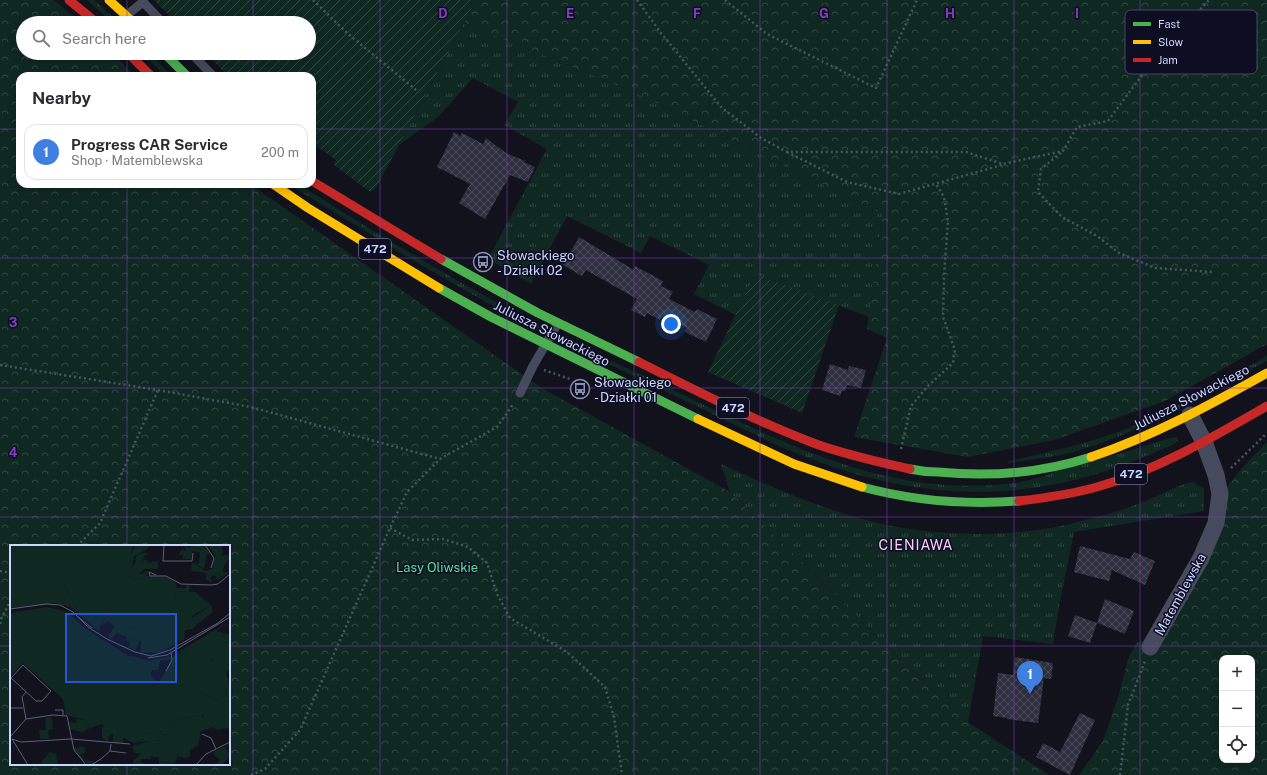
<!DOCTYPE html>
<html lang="en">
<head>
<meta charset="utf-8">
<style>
  :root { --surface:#fff; --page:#f7f7f7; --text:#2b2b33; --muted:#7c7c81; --line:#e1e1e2; --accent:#0b8043 }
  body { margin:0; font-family:"Public Sans",sans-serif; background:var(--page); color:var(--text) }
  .controls { position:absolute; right:12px; bottom:12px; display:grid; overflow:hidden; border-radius:8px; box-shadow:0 2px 10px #0003 }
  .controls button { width:36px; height:36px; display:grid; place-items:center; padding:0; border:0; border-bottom:1px solid var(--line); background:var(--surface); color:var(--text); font:20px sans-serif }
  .you { position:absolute; left:671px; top:324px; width:14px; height:14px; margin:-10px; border:3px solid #fff; border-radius:50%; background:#1a73e8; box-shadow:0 0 0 6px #1a73e833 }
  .badge { display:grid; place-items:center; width:26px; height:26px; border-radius:50%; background:var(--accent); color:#fff; font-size:13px; font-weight:700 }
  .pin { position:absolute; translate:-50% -33px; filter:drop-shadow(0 1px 2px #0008) }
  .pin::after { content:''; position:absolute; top:21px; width:14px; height:12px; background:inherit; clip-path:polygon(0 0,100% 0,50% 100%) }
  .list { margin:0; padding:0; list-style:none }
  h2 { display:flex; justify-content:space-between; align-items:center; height:52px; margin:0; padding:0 16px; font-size:17px }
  h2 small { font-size:13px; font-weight:400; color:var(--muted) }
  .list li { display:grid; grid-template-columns:26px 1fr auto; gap:12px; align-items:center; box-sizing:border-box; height:56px; margin:0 8px 8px; padding:0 8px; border:1px solid var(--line); border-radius:12px }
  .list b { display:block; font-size:15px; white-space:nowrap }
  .list p { margin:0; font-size:13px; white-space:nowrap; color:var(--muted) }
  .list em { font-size:13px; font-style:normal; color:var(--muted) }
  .icon { flex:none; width:22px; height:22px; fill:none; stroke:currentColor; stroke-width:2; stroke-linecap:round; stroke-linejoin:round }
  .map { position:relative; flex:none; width:1267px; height:775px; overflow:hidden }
  .search { position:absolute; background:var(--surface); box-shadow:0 2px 10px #0003; left:16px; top:16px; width:300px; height:44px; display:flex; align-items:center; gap:10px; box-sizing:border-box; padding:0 14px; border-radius:22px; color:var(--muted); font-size:15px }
  .panel { position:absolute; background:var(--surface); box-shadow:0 2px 10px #0003; left:16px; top:72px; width:300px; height:116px; border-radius:12px }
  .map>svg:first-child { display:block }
</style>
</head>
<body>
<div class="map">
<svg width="1267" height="775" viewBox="0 0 1267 775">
  <defs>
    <pattern id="grass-tufts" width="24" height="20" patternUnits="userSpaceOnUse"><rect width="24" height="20" fill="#102822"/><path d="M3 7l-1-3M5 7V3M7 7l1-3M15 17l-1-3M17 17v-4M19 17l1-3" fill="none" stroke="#324643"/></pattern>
    <pattern id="forest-crowns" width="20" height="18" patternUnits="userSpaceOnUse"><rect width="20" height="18" fill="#102822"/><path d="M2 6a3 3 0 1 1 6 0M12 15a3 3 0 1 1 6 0" fill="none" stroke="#324643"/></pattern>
    <pattern id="garden-furrows" width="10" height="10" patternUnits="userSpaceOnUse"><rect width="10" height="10" fill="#102822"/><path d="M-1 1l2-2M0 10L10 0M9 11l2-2" fill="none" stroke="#324643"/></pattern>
    <pattern id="building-cross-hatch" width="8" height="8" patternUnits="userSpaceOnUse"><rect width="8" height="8" fill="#2e303f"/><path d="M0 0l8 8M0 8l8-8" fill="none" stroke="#4b4d5c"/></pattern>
  </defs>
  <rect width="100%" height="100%" fill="#12121d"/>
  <g fill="url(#grass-tufts)">
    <polygon points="87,0 94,0 119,23 113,23"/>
    <polygon points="464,23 634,92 883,214 869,317 755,274 736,315 694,294 709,265 650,236 641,253 567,216 531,284 488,259 547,149 504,125 518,102 473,78 438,117 399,145"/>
    <polygon points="143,53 149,53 172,76 165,76"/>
    <path d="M288,184H298C377,234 456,282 539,325L541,329L540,330C453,287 371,234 288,184Z"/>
    <path d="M581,347C621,365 661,384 700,403C799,451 900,498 1014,483C1031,481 1049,473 1065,469C1100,459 1136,449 1170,438L1177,437L1179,441C1171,446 1162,449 1153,453C1129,463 1104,473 1078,479C987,502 901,493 814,460C780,448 748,431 715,415C670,393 625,372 579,350Z"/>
    <path d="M1267,356V361C1202,396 1138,435 1066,454C1047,458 1028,460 1008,463L1009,461C1058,450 1109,439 1154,417C1192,399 1230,377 1267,356Z"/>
    <path d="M721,464C773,488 826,511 882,524C942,537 1014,538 1074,523C1097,517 1121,511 1143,502C1157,497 1179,484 1193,482L1204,489V511L1074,532L1059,607L1053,644L983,636L968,722L960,717L730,492Z"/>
  </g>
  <g fill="url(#forest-crowns)" fill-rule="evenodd">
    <path d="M0,0H54L81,23H23V53H112L135,76H20V184H250L540,387L730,492L960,717L1049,775H0ZM11,546H229V764H11Z"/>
    <polygon points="476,0 1267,0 1267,344 1165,401 1054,440 968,457 854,437 887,338 867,329 883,214 634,92 464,23"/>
    <path d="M1267,442V775H1079L1103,741L1118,698L1128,659L1136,643L1162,636L1227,487L1243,467ZM1222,658H1252V760H1222Z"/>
  </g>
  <g fill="url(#garden-furrows)">
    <polygon points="154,0 476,0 376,188 370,192 334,165 336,160 312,143 312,76 228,76 206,53 309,53 309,23 177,23"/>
    <polygon points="755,274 839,305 802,413 708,372"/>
  </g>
  <g fill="url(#building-cross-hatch)">
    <polygon points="454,132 460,136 462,133 483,144 486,138 506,153 525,161 524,162 535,167 528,182 510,175 485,219 459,203 470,184 437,167"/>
    <polygon points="579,237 634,270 635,266 663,281 661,286 673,292 669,299 695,312 697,309 717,319 706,342 685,332 687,328 662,316 660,320 647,313 645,317 631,310 637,299 586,270 582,276 563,265"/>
    <polygon points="830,364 848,370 849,366 866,370 861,388 847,385 845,391 842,391 840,396 822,390"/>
    <polygon points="1080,546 1130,559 1134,552 1155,561 1145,585 1112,570 1109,581 1074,572"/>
    <polygon points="1105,599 1134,611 1125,634 1097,623"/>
    <polygon points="1075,615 1097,623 1090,643 1068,636"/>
    <polygon points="1015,657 1053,663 1051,679 1044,678 1038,723 1007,719 1007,718 993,716 998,673 1013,675"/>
    <polygon points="1080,713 1095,720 1070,775 1036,757 1043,743 1060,752"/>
  </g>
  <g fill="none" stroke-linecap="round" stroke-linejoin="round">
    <g stroke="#44575e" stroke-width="2.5" stroke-dasharray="2 3" stroke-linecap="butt">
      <polyline points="313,0 347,33 416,90"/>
      <polyline points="637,0 661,33 721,107 761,138 787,152 966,152 1003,164 1063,151 1077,127 1108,121 1151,63 1209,0"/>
      <polyline points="725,0 767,34 876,88 917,0"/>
      <polyline points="787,152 847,182 899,194 1002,165"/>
      <polyline points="1061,153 1041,169 1038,192 1062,217 1097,236 1119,253 1155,268 1212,272"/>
      <polyline points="0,365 158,390 251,407 440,459"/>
      <polyline points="544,370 570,379"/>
      <polyline points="901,449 911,406 928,386 953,363 955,350 943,317 944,276 948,221 944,197 936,184"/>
      <polyline points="1231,468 1267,433"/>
      <polyline points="390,528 412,540 443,539 468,547 487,563 497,594 510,618 567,652 605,687 614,717 622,775"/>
      <polyline points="77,546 100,523 158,390"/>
      <polyline points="0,571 11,573"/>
      <polyline points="0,624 1,619 11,600"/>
      <polyline points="251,775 265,769 300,730 390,528 407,492 440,459 497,427 514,403"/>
      <polyline points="1120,775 1128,705 1145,661"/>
    </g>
    <g stroke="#464a5d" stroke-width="9">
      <polyline points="127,15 143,2 163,23"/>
      <polyline points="191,53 213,76"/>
      <polyline points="520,393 533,366 558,323"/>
    </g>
    <polyline stroke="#464a5d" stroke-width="17" points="1150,647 1201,558 1216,523 1220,494 1216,475 1204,442 1190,415"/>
    <g stroke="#4caf50" stroke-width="9">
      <polyline points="164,53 187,76"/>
      <polyline points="441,259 538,313 639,362"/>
      <polyline points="439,288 491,317 698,419"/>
      <path d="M910,469C919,471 929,472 938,472C989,477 1042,473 1091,457"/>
      <path d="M862,487C914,501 966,505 1019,501"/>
    </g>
    <g stroke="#ffc107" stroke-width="9">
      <polyline points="109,0 134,23"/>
      <polyline points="273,184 308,208 439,288"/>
      <polyline points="698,419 794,464 862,487"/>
      <path d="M1091,457C1153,436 1210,405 1267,373"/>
    </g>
    <g stroke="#c62828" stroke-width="9">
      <polyline points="69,0 97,23"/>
      <polyline points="128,53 151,76"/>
      <polyline points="312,181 441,259"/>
      <path d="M639,362C697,391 755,421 816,444C847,455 878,462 910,469"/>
      <path d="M1019,501C1045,498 1072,494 1097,487C1158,470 1213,437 1267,406"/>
    </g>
  </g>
  <path fill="none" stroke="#833dc5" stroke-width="1" stroke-opacity="0.55" d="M127,0V23M253,0V23M380,0V775M507,0V775M634,0V775M760,0V775M887,0V775M1014,0V775M1140,0V775M127,53V76M253,53V76M0,129H20M312,129H1267M127,184V546M253,184V775M0,258H1267M0,388H1267M0,517H1267M0,646H11M229,646H1267M127,764V775"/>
  <defs>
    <g id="bus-ring" transform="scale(1)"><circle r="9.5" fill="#0d0e21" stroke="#8b90b0" stroke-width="1.5"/><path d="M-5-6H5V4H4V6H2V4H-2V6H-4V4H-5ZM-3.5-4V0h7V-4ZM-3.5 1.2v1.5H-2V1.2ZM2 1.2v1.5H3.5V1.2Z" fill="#8b90b0"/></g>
  </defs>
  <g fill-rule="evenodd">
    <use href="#bus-ring" x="483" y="262"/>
    <use href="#bus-ring" x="580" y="389"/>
  </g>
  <g text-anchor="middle" stroke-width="3" stroke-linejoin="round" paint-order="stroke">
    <g fill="#0d0e21" stroke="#9399bc" stroke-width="1">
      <rect x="359" y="239" width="32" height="20" rx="3"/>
      <rect x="717" y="398" width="32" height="20" rx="3"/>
      <rect x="1115" y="464" width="32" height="20" rx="3"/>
    </g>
    <g font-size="12" font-weight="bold" fill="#ccd4ff">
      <text x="375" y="253">472</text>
      <text x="733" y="412">472</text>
      <text x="1131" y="478">472</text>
    </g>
    <g font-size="13" fill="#ccd4ff" stroke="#0d0e21" text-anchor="start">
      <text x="497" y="260">Słowackiego<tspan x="497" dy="15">- Działki 02</tspan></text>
      <text x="594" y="387">Słowackiego<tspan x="594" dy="15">- Działki 01</tspan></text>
    </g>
    <g font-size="13" fill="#ccd4ff" stroke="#0d0e21">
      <text transform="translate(552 333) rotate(27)" y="5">Juliusza Słowackiego</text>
      <text transform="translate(1191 397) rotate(-27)" y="5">Juliusza Słowackiego</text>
      <text transform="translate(1180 594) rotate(-61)" y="5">Matemblewska</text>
    </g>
    <g font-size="13" fill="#58e09b" stroke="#0d0e21">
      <text x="437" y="572">Lasy Oliwskie</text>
    </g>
    <g font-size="14" letter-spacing="1" fill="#ffcefa" stroke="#0d0e21">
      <text x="916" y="550">CIENIAWA</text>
    </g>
  </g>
  <g transform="translate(10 545)">
    <rect width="220" height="220" fill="#12121d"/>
    <path d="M125,0H137L139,3L132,7L130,5L132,7L124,11L122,21L125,19L126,11L132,8H136L139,11V14V10H135L131,19L134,14L138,16L137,18L148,16V24H134L129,29L135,28L136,31L135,26H138L136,31L156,32L165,37L167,43H176V40H180L179,47L166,46L164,56H160L145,32L130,35L117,31L118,16L124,3L128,4L124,3ZM170,0L175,5H173L177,6L173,0L179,3L186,0L183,4L186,0H194L200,9H197L194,24L184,18L189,19L190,7L178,6L182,7L181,14H173V9L168,10L172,4ZM198,0H211L213,6L211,11L218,10L220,13L216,17H220V19L216,17L213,24V28L220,27L213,32L202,26L212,32L207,35L206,31L203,30L200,33L202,38L196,34V28L181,26L182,17L195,26L202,24L205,11ZM96,71L133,88L132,97L122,93L120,97L116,95L117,92L106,88L102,94L98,92L104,82L101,78L97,76L91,82ZM220,76L206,86L220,90V123L216,129L220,140L215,148L216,151L206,156L186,144L199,128L202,115L192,108L178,109L173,104ZM119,110L138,116L160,111L161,114L150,116L148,125H142L140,132ZM195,169L192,172L202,182L190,187L189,200L180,205V211L177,213L169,212L168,209L163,213L150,216L164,220H149V213L141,211L140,214H131L130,217L138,220H123V216L131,209L124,208L122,201L140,196L124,198L113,193V198L102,197L110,183L141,189L150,185L151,188L155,181L163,179L166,175ZM151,189L157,190L159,198H141L144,195L151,196L148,192ZM42,172L43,184L38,185L39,194H30L29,185H36L35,173ZM212,173L220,174V183L212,184L209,175ZM67,174L75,175L80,183L72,187L60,184L59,177L66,178ZM92,182L103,185L104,191L103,189L99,191L98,197L92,193ZM220,199L215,202L220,211L212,220H205L210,215L202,208ZM79,201L74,202L75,208L70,210L76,215L84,217L79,220L68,211L64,203Z" fill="#102822" fill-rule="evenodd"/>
    <path d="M0,0H123L117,31L130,35L145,32L163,37L160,56H164L166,46L185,47L201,60L182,71L184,81L187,79L183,84L175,85L174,95L148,108L130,107L133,88L96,71L102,61L55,40L68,69L60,62L46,58L0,63ZM37,62L57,67L76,84L120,112L149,138L163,112L172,104L178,109L189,106L200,112L204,122L186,144L206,156L216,151L215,148L220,140V174H210L212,184L209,185L193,179L194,169L166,175L163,179L155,181L152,188L150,185L141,189L119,186L113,191V184L110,183L103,196V185H96L92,179L80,183L75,175L56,170L53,154L13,118L0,131V68ZM151,189L162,191V197L154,199L141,198L142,195L151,196L148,192ZM40,207L46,209L48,218L46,220H33L31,217ZM169,209L164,219L150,216V214L162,213Z" fill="#102822"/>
    <path d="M62,32L102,61L88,86L68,68L55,40ZM201,60L203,67L185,81L175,78ZM122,93L129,96L126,105L118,102Z" fill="#102822"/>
    <path fill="none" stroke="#5c6077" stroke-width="1" d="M154,0L153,16H182L183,8M195,0L204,13L201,23M146,30L139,27L140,31H156L171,39L201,40L208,39L220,29M0,64L36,59L50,60L63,67L78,82L97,94L125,107L141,111L160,105L208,78L220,68M67,71L82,83M138,113L157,110L220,72M156,126L162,115L161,108M0,132L26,156H32L41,146L13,120L1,133M16,147L12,152L16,174M0,163H13M45,165H53V170M192,189L201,193L206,204M0,192L16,174L43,170L57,171L64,205L76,220M2,194L11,197L61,194L120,199M2,194L18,220M100,206L116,208M81,220L91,214L100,206L101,199M186,220L196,209L220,197"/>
    <path fill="#2655da" fill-opacity="0.15" stroke="#2655da" stroke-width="2" d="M56,69H166V137H56Z"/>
    <rect width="220" height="220" fill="none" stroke="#ccd4ff" stroke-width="2"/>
  </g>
  <rect x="1125" y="10" width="132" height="64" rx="6" fill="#0d0e21" stroke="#464964" stroke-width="1"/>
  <rect x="1133" y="22" width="18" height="4" fill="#4caf50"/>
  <rect x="1133" y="40" width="18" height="4" fill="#ffc107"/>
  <rect x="1133" y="58" width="18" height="4" fill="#c62828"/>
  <g font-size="11" fill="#ccd4ff">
    <text x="1158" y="28">Fast</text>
    <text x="1158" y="46">Slow</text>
    <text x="1158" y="64">Jam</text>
  </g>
  <g font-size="13" text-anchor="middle" font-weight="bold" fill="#833dc5" stroke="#0d0e21" stroke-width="3" stroke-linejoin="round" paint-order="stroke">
    <text x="443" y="18">D</text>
    <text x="570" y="18">E</text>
    <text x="697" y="18">F</text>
    <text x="824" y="18">G</text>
    <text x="950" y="18">H</text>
    <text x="1077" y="18">I</text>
    <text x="13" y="327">3</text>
    <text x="13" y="457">4</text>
  </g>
</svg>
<div class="controls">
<button>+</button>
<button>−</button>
<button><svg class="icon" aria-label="locate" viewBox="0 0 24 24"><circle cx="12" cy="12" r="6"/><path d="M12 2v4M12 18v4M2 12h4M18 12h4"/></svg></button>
</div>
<div class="you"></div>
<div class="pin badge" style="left:1030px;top:694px;background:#3f7fe0">1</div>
<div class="search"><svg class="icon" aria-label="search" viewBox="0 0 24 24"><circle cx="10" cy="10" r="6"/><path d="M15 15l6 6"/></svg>Search here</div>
<section class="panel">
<h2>Nearby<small></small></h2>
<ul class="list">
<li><span class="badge" style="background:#3f7fe0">1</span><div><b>Progress CAR Service</b><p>Shop · Matemblewska</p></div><em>200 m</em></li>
</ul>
</section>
</div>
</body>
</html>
